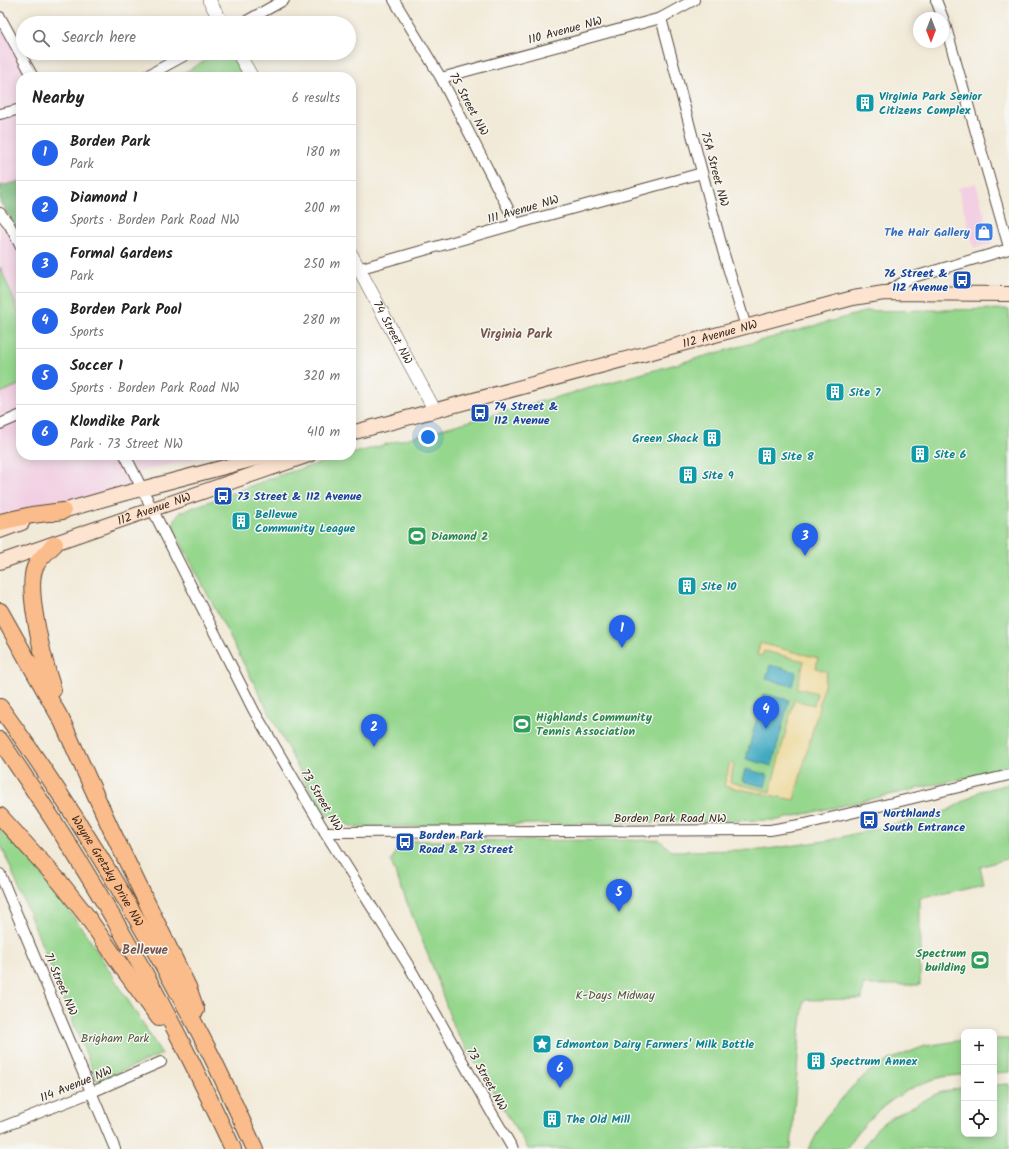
<!DOCTYPE html>
<html lang="en">
<head>
<meta charset="utf-8">
<style>
  :root { --surface:#fff; --page:#f2f2f2; --text:#222; --muted:#767676; --line:#e0e0e0; --accent:#2563eb }
  body { margin:0; font-family:Kalam,sans-serif; background:var(--page); color:var(--text) }
  .controls { position:absolute; right:12px; bottom:12px; display:grid; overflow:hidden; border-radius:8px; box-shadow:0 2px 10px #0003 }
  .controls button { width:36px; height:36px; display:grid; place-items:center; padding:0; border:0; border-bottom:1px solid var(--line); background:var(--surface); color:var(--text); font:20px sans-serif }
  .compass { position:absolute; left:913px; top:12px; width:36px; height:36px; border-radius:50%; background:var(--surface); box-shadow:0 2px 10px #0003; rotate:180deg }
  .you { position:absolute; left:428px; top:437px; width:14px; height:14px; margin:-10px; border:3px solid #fff; border-radius:50%; background:#1a73e8; box-shadow:0 0 0 6px #1a73e833 }
  .badge { display:grid; place-items:center; width:26px; height:26px; border-radius:50%; background:var(--accent); color:#fff; font-size:13px; font-weight:700 }
  .pin { position:absolute; translate:-50% -33px; filter:drop-shadow(0 1px 2px #0008) }
  .pin::after { content:''; position:absolute; top:21px; width:14px; height:12px; background:inherit; clip-path:polygon(0 0,100% 0,50% 100%) }
  .list { margin:0; padding:0; list-style:none }
  h2 { display:flex; justify-content:space-between; align-items:center; height:52px; margin:0; padding:0 16px; font-size:17px }
  h2 small { font-size:13px; font-weight:400; color:var(--muted) }
  .list li { display:grid; grid-template-columns:26px 1fr auto; gap:12px; align-items:center; box-sizing:border-box; height:56px; padding:0 16px; border-top:1px solid var(--line) }
  .list b { display:block; font-size:15px; white-space:nowrap }
  .list p { margin:0; font-size:13px; white-space:nowrap; color:var(--muted) }
  .list em { font-size:13px; font-style:normal; color:var(--muted) }
  .icon { flex:none; width:22px; height:22px; fill:none; stroke:currentColor; stroke-width:2; stroke-linecap:round; stroke-linejoin:round }
  .map { position:relative; flex:none; width:1009px; height:1149px; overflow:hidden }
  .search { position:absolute; background:var(--surface); box-shadow:0 2px 10px #0003; left:16px; top:16px; width:340px; height:44px; display:flex; align-items:center; gap:10px; box-sizing:border-box; padding:0 14px; border-radius:22px; color:var(--muted); font-size:15px }
  .panel { position:absolute; background:var(--surface); box-shadow:0 2px 10px #0003; left:16px; top:72px; width:340px; height:388px; border-radius:16px }
  .map>svg:first-child { display:block }
</style>
</head>
<body>
<div class="map">
<svg width="1009" height="1149" viewBox="0 0 1009 1149">
  <rect width="100%" height="100%" fill="#f6f6f2"/>
  <filter id="ink" filterUnits="userSpaceOnUse"><feTurbulence type="fractalNoise" baseFrequency=".025" numOctaves="2"/><feDisplacementMap in="SourceGraphic" scale="8" xChannelSelector="R" yChannelSelector="G"/><feConvolveMatrix kernelMatrix="1 2 1 2 8 2 1 2 1" color-interpolation-filters="sRGB"/></filter>
  <filter id="wash" filterUnits="userSpaceOnUse"><feTurbulence type="fractalNoise" baseFrequency=".012" numOctaves="4" result="noise"/><feDisplacementMap in="SourceGraphic" scale="16" xChannelSelector="R" yChannelSelector="G"/><feGaussianBlur stdDeviation="0.9" result="paint"/><feColorMatrix in="noise" values="0 0 0 0 0 0 0 0 0 0 0 0 0 0 0 0 0 1.4 0 .05"/><feComposite in="paint" operator="in"/></filter>
  <g filter="url(#wash)">
    <rect width="100%" height="100%" fill="#f2ead8"/>
    <g fill="#f2cfe2">
      <polygon points="0,17 33,77 21,77 21,236 0,202"/>
      <polygon points="976,183 992,244 974,248 958,188"/>
      <polygon points="0,213 21,247 21,455 211,455 134,473 142,489 0,532"/>
    </g>
    <g fill="#96d78e" stroke="#688056">
      <polygon points="219,53 230,53 244,77 176,77"/>
      <polygon points="0,267 21,317 21,384 0,393"/>
      <polygon points="1009,309 1009,768 778,820 353,827 321,812 173,528 175,518 181,512 280,475 369,449 868,311"/>
      <polygon points="1009,784 1009,858 980,867 984,883 920,898 920,985 863,985 862,999 804,1000 800,1032 791,1149 528,1149 453,1026 437,978 391,862 400,841 660,840 671,851 760,850 826,841 947,811 980,791"/>
      <polygon points="0,824 53,888 90,940 162,1054 97,1081 0,842"/>
      <polygon points="994,1039 1009,1039 1009,1072 994,1073"/>
      <path d="M964,1040V1075C957,1075 950,1076 943,1077C902,1086 868,1115 846,1149H809L825,1118L852,1087L869,1072L889,1060L925,1046Z"/>
      <polygon points="1009,1084 1009,1149 862,1149 878,1127 887,1120 938,1093 964,1087 964,1134 994,1134 994,1085"/>
    </g>
    <polygon fill="#78b879" stroke="#5a714c" points="21,181 21,227 18,231 0,202 0,186"/>
    <polygon fill="#eeda9e" stroke="#94825e" points="760,643 818,658 816,668 827,672 819,707 794,800 724,786 730,763 734,764 730,782 770,792 794,700 814,705 817,693 797,688 804,661 764,651 762,656 757,655"/>
    <g fill="#43aac3" stroke="#3f6a70">
      <polygon points="770,665 796,672 792,686 766,679"/>
      <polygon points="763,694 789,700 772,766 746,759"/>
      <polygon points="745,769 768,775 765,787 742,781"/>
    </g>
  </g>
  <g filter="url(#ink)">
    <g fill="none" stroke-linecap="round" stroke-linejoin="round">
      <g stroke="#56473a" stroke-width="12">
        <g id="minor">
          <polyline points="394,0 441,78 516,224"/>
          <polyline points="936,0 944,21 1009,247"/>
          <polyline points="0,17 33,77"/>
          <polyline points="661,18 723,251 746,327"/>
          <polyline points="243,23 284,0"/>
          <polyline points="145,77 189,53"/>
          <polyline points="441,78 661,18 694,0"/>
          <polyline points="0,114 21,109"/>
          <polyline points="0,213 9,224 21,247"/>
          <polyline points="351,271 516,224 702,173"/>
          <polyline points="885,293 910,278 1009,249"/>
          <polyline points="0,424 21,415"/>
          <polyline points="125,455 254,711 325,832 410,968 490,1110 513,1149"/>
          <polyline points="325,832 770,830 805,824 1009,775"/>
          <polyline points="0,874 115,1149"/>
          <polyline points="0,1128 92,1092 161,1062"/>
        </g>
      </g>
      <g stroke="#56473a" stroke-width="14">
        <g id="tertiary">
          <polyline points="209,0 222,23"/>
          <polyline points="238,53 252,77"/>
          <path id="s1" d="M351,254L435,411"/>
        </g>
      </g>
      <g stroke="#56473a" stroke-width="16">
        <g id="secondary">
          <path id="s2" d="M351,433L853,298L884,293L1009,294"/>
          <polyline points="52,514 122,494 270,455"/>
          <polyline points="0,531 22,523"/>
          <path id="s3" d="M0,562L309,455"/>
        </g>
      </g>
      <g stroke="#56473a" stroke-width="18">
        <g id="primary">
          <polyline points="0,522 32,515 63,511"/>
          <polyline points="0,611 62,721 111,829 188,987 196,1010"/>
          <path d="M53,690C45,665 25,591 35,567C40,557 48,551 55,544"/>
          <path id="s4" d="M0,707C79,816 148,933 210,1053C226,1085 240,1117 255,1149"/>
          <path d="M0,740C70,842 135,949 190,1059C205,1089 219,1119 233,1149"/>
          <polyline points="0,816 60,882 86,915 124,970 159,1018"/>
        </g>
      </g>
      <use href="#minor" stroke="#fff" stroke-width="10"/>
      <use href="#tertiary" stroke="#fff" stroke-width="13"/>
      <use href="#secondary" stroke="#fde4d1" stroke-width="14"/>
      <use href="#primary" stroke="#fabc8b" stroke-width="16"/>
    </g>
  </g>
  <defs>
    <g id="building-square" transform="scale(1)"><rect x="-9" y="-9" width="18" height="18" rx="4" fill="#0f9aa8" stroke="#f6f6f2"/><path d="M-4-6H4V6H1V3H-1V6H-4ZM-2.5-4.3h1.7v1.8h-1.7ZM.8-4.3h1.7v1.8H.8ZM-2.5-1h1.7V.8h-1.7ZM.8-1h1.7V.8H.8Z" fill="#fff"/></g>
    <g id="shop-square" transform="scale(1)"><rect x="-9" y="-9" width="18" height="18" rx="4" fill="#3f7fe0" stroke="#f6f6f2"/><path d="M-5-2.5h2.3a2.7 3.5 0 0 1 5.4 0H5L5.5 6h-11ZM-1.5-2.5h3a1.5 2.3 0 0 0-3 0Z" fill="#fff"/></g>
    <g id="bus-square" transform="scale(1)"><rect x="-9" y="-9" width="18" height="18" rx="4" fill="#1a4fb4" stroke="#f6f6f2"/><path d="M-5-6H5V4H4V6H2V4H-2V6H-4V4H-5ZM-3.5-4V0h7V-4ZM-3.5 1.2v1.5H-2V1.2ZM2 1.2v1.5H3.5V1.2Z" fill="#fff"/></g>
    <g id="stadium-square" transform="scale(1)"><rect x="-9" y="-9" width="18" height="18" rx="4" fill="#2e9e5b" stroke="#f6f6f2"/><path d="M0-5a6.5 5 0 1 0 0 10a6.5 5 0 1 0 0-10ZM-3.5-1.8h7v3.6h-7Z" fill="#fff"/></g>
    <g id="sight-square" transform="scale(1)"><rect x="-9" y="-9" width="18" height="18" rx="4" fill="#0f9aa8" stroke="#f6f6f2"/><path d="M0-6L1.8-2.2L6-1.7L2.9 1.2L3.7 5.4L0 3.3L-3.7 5.4L-2.9 1.2L-6-1.7L-1.8-2.2Z" fill="#fff"/></g>
  </defs>
  <g fill-rule="evenodd">
    <use href="#building-square" x="865" y="103"/>
    <use href="#shop-square" x="984" y="232"/>
    <use href="#bus-square" x="962" y="280"/>
    <use href="#building-square" x="835" y="392"/>
    <use href="#bus-square" x="480" y="413"/>
    <use href="#building-square" x="712" y="438"/>
    <use href="#building-square" x="920" y="454"/>
    <use href="#building-square" x="767" y="456"/>
    <use href="#building-square" x="688" y="475"/>
    <use href="#bus-square" x="223" y="496"/>
    <use href="#building-square" x="241" y="521"/>
    <use href="#stadium-square" x="417" y="536"/>
    <use href="#building-square" x="687" y="586"/>
    <use href="#stadium-square" x="522" y="724"/>
    <use href="#bus-square" x="869" y="820"/>
    <use href="#bus-square" x="405" y="842"/>
    <use href="#stadium-square" x="980" y="960"/>
    <use href="#sight-square" x="542" y="1044"/>
    <use href="#building-square" x="816" y="1061"/>
    <use href="#building-square" x="552" y="1119"/>
  </g>
  <g text-anchor="middle" stroke-width="3" stroke-linejoin="round" paint-order="stroke">
    <g font-size="12" fill="#3b2a1e" stroke="#f6f6f2">
      <text transform="translate(565 30) rotate(-15)" y="4">110 Avenue NW</text>
      <text transform="translate(469 104) rotate(62)" y="4">75 Street NW</text>
      <text transform="translate(715 169) rotate(75)" y="4">75A Street NW</text>
      <text transform="translate(523 209) rotate(-16)" y="4">111 Avenue NW</text>
      <text dy="4" stroke="none"><textPath href="#s1" startOffset="89">74 Street NW</textPath></text>
      <text dy="4" stroke="none"><textPath href="#s2" startOffset="382">112 Avenue NW</textPath></text>
      <text dy="4" stroke="none"><textPath href="#s3" startOffset="163">112 Avenue NW</textPath></text>
      <text transform="translate(322 800) rotate(59)" y="4">73 Street NW</text>
      <text x="670" y="822">Borden Park Road NW</text>
      <text dy="4" stroke="none"><textPath href="#s4" startOffset="196">Wayne Gretzky Drive NW</textPath></text>
      <text transform="translate(61 984) rotate(67)" y="4">71 Street NW</text>
      <text transform="translate(487 1079) rotate(61)" y="4">73 Street NW</text>
      <text transform="translate(76 1084) rotate(-22)" y="4">114 Avenue NW</text>
    </g>
    <g font-size="12" font-weight="bold" fill="#0d838f" stroke="#f6f6f2" text-anchor="start">
      <text x="879" y="100">Virginia Park Senior<tspan x="879" dy="14">Citizens Complex</tspan></text>
      <text x="849" y="396">Site 7</text>
      <text x="698" y="442" text-anchor="end">Green Shack</text>
      <text x="934" y="458">Site 6</text>
      <text x="781" y="460">Site 8</text>
      <text x="702" y="479">Site 9</text>
      <text x="255" y="518">Bellevue<tspan x="255" dy="14">Community League</tspan></text>
      <text x="701" y="590">Site 10</text>
      <text x="556" y="1048">Edmonton Dairy Farmers' Milk Bottle</text>
      <text x="830" y="1065">Spectrum Annex</text>
      <text x="566" y="1123">The Old Mill</text>
    </g>
    <g font-size="12" font-weight="bold" fill="#366cbe" stroke="#f6f6f2" text-anchor="end">
      <text x="970" y="236">The Hair Gallery</text>
    </g>
    <g font-size="12" font-weight="bold" fill="#164399" stroke="#f6f6f2" text-anchor="start">
      <text x="948" y="277" text-anchor="end">76 Street &amp;<tspan x="948" dy="14">112 Avenue</tspan></text>
      <text x="494" y="410">74 Street &amp;<tspan x="494" dy="14">112 Avenue</tspan></text>
      <text x="237" y="500">73 Street &amp; 112 Avenue</text>
      <text x="883" y="817">Northlands<tspan x="883" dy="14">South Entrance</tspan></text>
      <text x="419" y="839">Borden Park<tspan x="419" dy="14">Road &amp; 73 Street</tspan></text>
    </g>
    <g font-size="12" font-weight="bold" fill="#27864d" stroke="#f6f6f2" text-anchor="start">
      <text x="431" y="540">Diamond 2</text>
      <text x="536" y="721">Highlands Community<tspan x="536" dy="14">Tennis Association</tspan></text>
      <text x="966" y="957" text-anchor="end">Spectrum<tspan x="966" dy="14">building</tspan></text>
    </g>
    <g font-size="12" fill="#52553a" stroke="#f6f6f2">
      <text x="615" y="999">K-Days Midway</text>
      <text x="115" y="1042">Brigham Park</text>
    </g>
    <g font-size="13" font-weight="bold" fill="#75554c" stroke="#f6f6f2">
      <text x="516" y="338">Virginia Park</text>
      <text x="145" y="954">Bellevue</text>
    </g>
  </g>
</svg>
<div class="controls">
<button>+</button>
<button>−</button>
<button><svg class="icon" aria-label="locate" viewBox="0 0 24 24"><circle cx="12" cy="12" r="6"/><path d="M12 2v4M12 18v4M2 12h4M18 12h4"/></svg></button>
</div>
<svg class="compass" viewBox="-18 -18 36 36"><path d="M0-13l5 13h-10z" fill="#e53935"/><path d="M0 13l5-13h-10z" fill="#767676"/></svg>
<div class="you"></div>
<div class="pin badge" style="left:622px;top:648px">1</div>
<div class="pin badge" style="left:374px;top:747px">2</div>
<div class="pin badge" style="left:805px;top:556px">3</div>
<div class="pin badge" style="left:766px;top:729px">4</div>
<div class="pin badge" style="left:619px;top:912px">5</div>
<div class="pin badge" style="left:560px;top:1088px">6</div>
<div class="search"><svg class="icon" aria-label="search" viewBox="0 0 24 24"><circle cx="10" cy="10" r="6"/><path d="M15 15l6 6"/></svg>Search here</div>
<section class="panel">
<h2>Nearby<small>6 results</small></h2>
<ul class="list">
<li><span class="badge">1</span><div><b>Borden Park</b><p>Park</p></div><em>180 m</em></li>
<li><span class="badge">2</span><div><b>Diamond 1</b><p>Sports · Borden Park Road NW</p></div><em>200 m</em></li>
<li><span class="badge">3</span><div><b>Formal Gardens</b><p>Park</p></div><em>250 m</em></li>
<li><span class="badge">4</span><div><b>Borden Park Pool</b><p>Sports</p></div><em>280 m</em></li>
<li><span class="badge">5</span><div><b>Soccer 1</b><p>Sports · Borden Park Road NW</p></div><em>320 m</em></li>
<li><span class="badge">6</span><div><b>Klondike Park</b><p>Park · 73 Street NW</p></div><em>410 m</em></li>
</ul>
</section>
</div>
</body>
</html>
